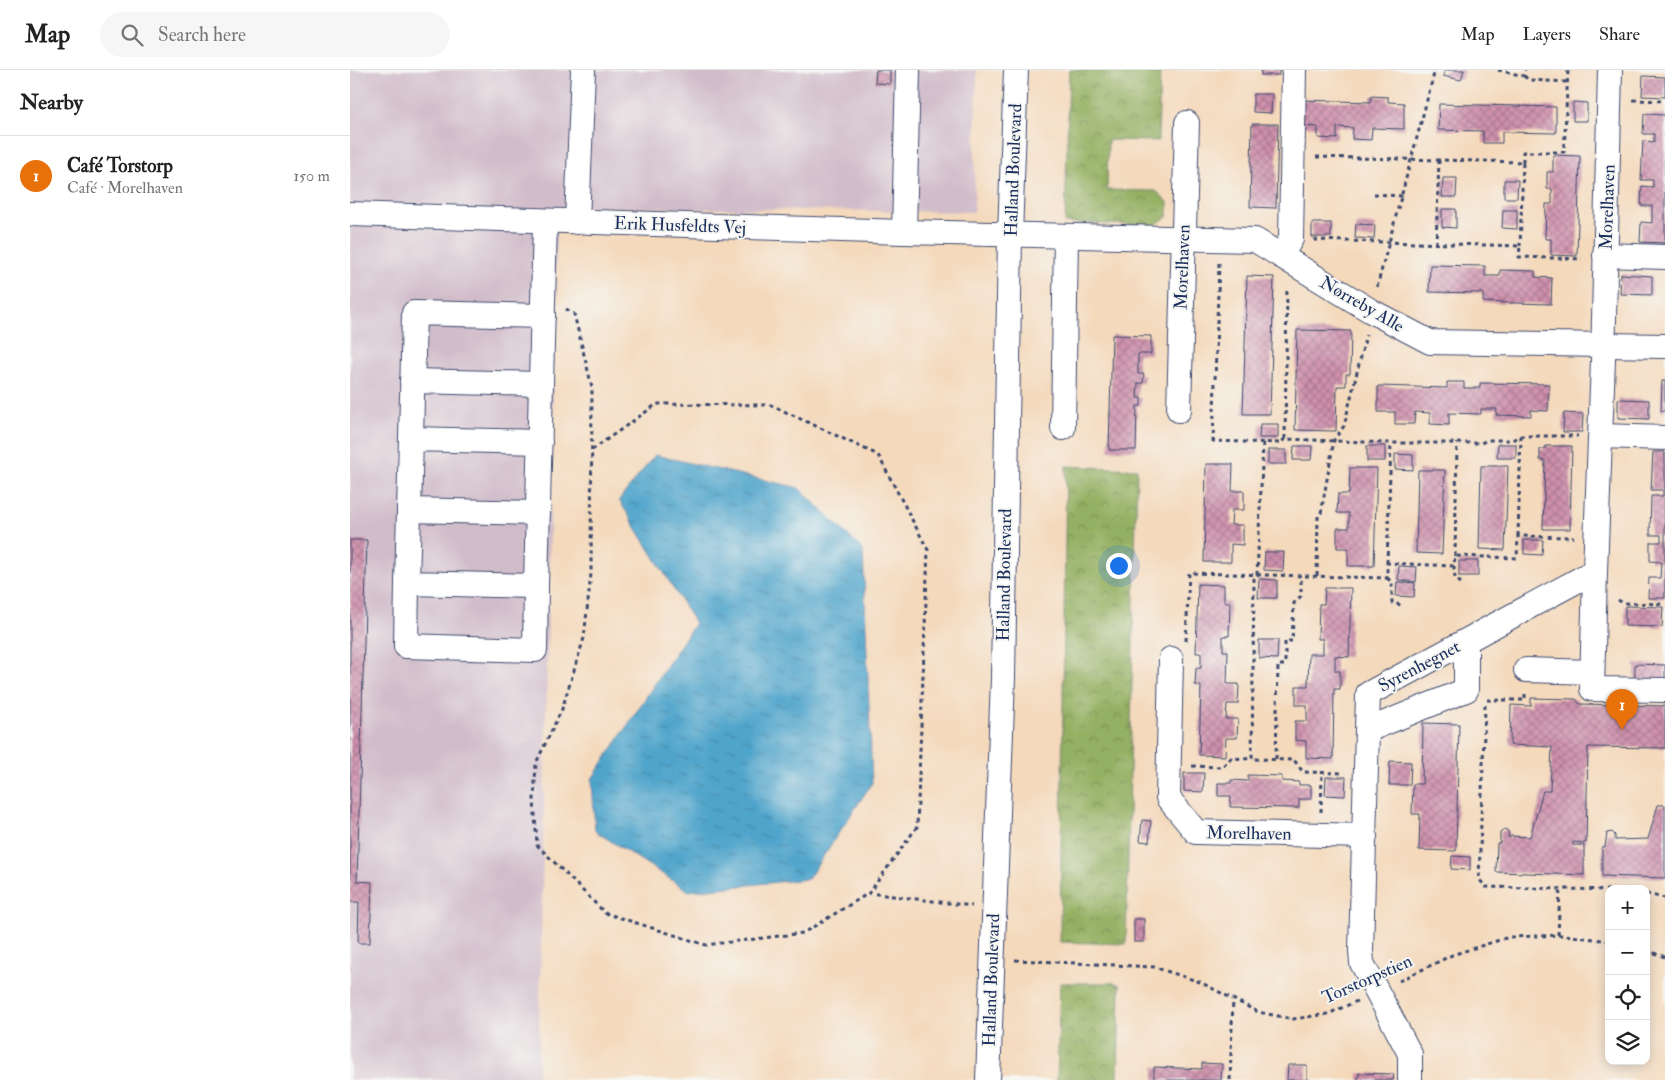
<!DOCTYPE html>
<html lang="en">
<head>
<meta charset="utf-8">
<style>
  :root { --surface:#fff; --page:#f6f6f6; --text:#222; --muted:#767676; --line:#e0e0e0; --accent:#b45309 }
  body { margin:0; font-family:"IM FELL Double Pica",serif; background:var(--page); color:var(--text) }
  .controls { position:absolute; right:15px; bottom:15px; display:grid; overflow:hidden; border-radius:10px; box-shadow:0 2px 12px #0003 }
  .controls button { width:45px; height:45px; display:grid; place-items:center; padding:0; border:0; border-bottom:1px solid var(--line); background:var(--surface); color:var(--text); font:25px sans-serif }
  .you { position:absolute; left:768px; top:495px; width:18px; height:18px; margin:-12px; border:4px solid #fff; border-radius:50%; background:#1a73e8; box-shadow:0 0 0 8px #1a73e833 }
  .badge { display:grid; place-items:center; width:32px; height:32px; border-radius:50%; background:var(--accent); color:#fff; font-size:16px; font-weight:700 }
  .pin { position:absolute; translate:-50% -41px; filter:drop-shadow(0 1px 2px #0008) }
  .pin::after { content:''; position:absolute; top:26px; width:18px; height:15px; background:inherit; clip-path:polygon(0 0,100% 0,50% 100%) }
  .list { margin:0; padding:0; list-style:none }
  h2 { display:flex; justify-content:space-between; align-items:center; height:65px; margin:0; padding:0 20px; font-size:21px }
  h2 small { font-size:16px; font-weight:400; color:var(--muted) }
  .list li { display:grid; grid-template-columns:32px 1fr auto; gap:15px; align-items:center; box-sizing:border-box; height:80px; padding:0 20px; border-top:1px solid var(--line) }
  .list b { display:block; font-size:19px; white-space:nowrap }
  .list p { margin:0; font-size:16px; white-space:nowrap; color:var(--muted) }
  .list em { font-size:16px; font-style:normal; color:var(--muted) }
  .icon { flex:none; width:28px; height:28px; fill:none; stroke:currentColor; stroke-width:2; stroke-linecap:round; stroke-linejoin:round }
  .map { position:relative; flex:none; width:1315px; height:1010px; overflow:hidden }
  header { display:flex; align-items:center; gap:30px; box-sizing:border-box; height:70px; padding:0 25px; background:var(--surface); border-bottom:1px solid var(--line) }
  header strong { font-size:24px }
  nav { display:flex; gap:28px; margin-inline-start:auto; font-size:18px }
  .search { width:350px; height:45px; background:var(--page); display:flex; align-items:center; gap:12px; box-sizing:border-box; padding:0 18px; border-radius:28px; color:var(--muted); font-size:19px }
  main { display:flex }
  aside { flex:1; background:var(--surface) }
  .map>svg:first-child { display:block }
</style>
</head>
<body>
<header>
<strong>Map</strong>
<div class="search"><svg class="icon" aria-label="search" viewBox="0 0 24 24"><circle cx="10" cy="10" r="6"/><path d="M15 15l6 6"/></svg>Search here</div>
<nav><a>Map</a><a>Layers</a><a>Share</a></nav>
</header>
<main>
<aside>
<h2>Nearby<small></small></h2>
<ul class="list">
<li><span class="badge" style="background:#e8710a">1</span><div><b>Café Torstorp</b><p>Café · Morelhaven</p></div><em>150 m</em></li>
</ul>
</aside>
<div class="map">
<svg width="1315" height="1010" viewBox="0 0 1315 1010">
  <defs>
    <pattern id="forest-crowns" width="20" height="18" patternUnits="userSpaceOnUse" patternTransform="scale(1.25)"><rect width="20" height="18" fill="#94b062"/><path d="M2 6a3 3 0 1 1 6 0M12 15a3 3 0 1 1 6 0" fill="none" stroke="#789054"/></pattern>
    <pattern id="water-ripples" width="26" height="14" patternUnits="userSpaceOnUse" patternTransform="scale(1.25)"><rect width="26" height="14" fill="#4fa4cb"/><path d="M2 4q2-2 4 0t4 0M15 11q2-2 4 0t4 0" fill="none" stroke="#4186a8"/></pattern>
    <pattern id="building-cross-hatch" width="8" height="8" patternUnits="userSpaceOnUse" patternTransform="scale(1.25)"><rect width="8" height="8" fill="#cf90ac"/><path d="M0 0l8 8M0 8l8-8" fill="none" stroke="#a7768f"/></pattern>
  </defs>
  <rect width="100%" height="100%" fill="#f6f6f2"/>
  <filter id="ink" filterUnits="userSpaceOnUse"><feTurbulence type="fractalNoise" baseFrequency=".02" numOctaves="2"/><feDisplacementMap in="SourceGraphic" scale="10" xChannelSelector="R" yChannelSelector="G"/><feConvolveMatrix kernelMatrix="1 2 1 2 8 2 1 2 1" color-interpolation-filters="sRGB"/></filter>
  <filter id="wash" filterUnits="userSpaceOnUse"><feTurbulence type="fractalNoise" baseFrequency=".0096" numOctaves="4" result="noise"/><feDisplacementMap in="SourceGraphic" scale="20" xChannelSelector="R" yChannelSelector="G"/><feGaussianBlur stdDeviation="1.12" result="paint"/><feColorMatrix in="noise" values="0 0 0 0 0 0 0 0 0 0 0 0 0 0 0 0 0 1.4 0 .05"/><feComposite in="paint" operator="in"/></filter>
  <g filter="url(#wash)">
    <rect width="100%" height="100%" fill="#f4d9bb"/>
    <polygon fill="#d1bdca" points="0,0 627,0 624,142 207,137 188,1010 0,1010"/>
    <g fill="url(#forest-crowns)" stroke="#587060">
      <polygon points="719,0 810,0 808,71 758,70 757,120 806,121 818,132 818,146 805,155 715,153"/>
      <polygon points="716,396 787,399 776,874 710,872"/>
      <polygon points="710,913 764,913 770,915 768,1010 707,1010"/>
    </g>
    <polygon fill="url(#water-ripples)" stroke="#356a94" points="305,385 449,418 513,480 522,713 458,809 339,821 245,761 242,709 345,553 269,430"/>
    <g id="blocks">
      <g fill="url(#building-cross-hatch)">
        <polygon points="526,0 540,0 540,14 525,13"/>
        <rect x="911" y="0" width="18" height="5"/>
        <polygon points="1095,0 1114,0 1111,10 1093,6"/>
        <polygon points="1293,6 1315,7 1315,27 1292,26"/>
        <polygon points="903,24 922,24 921,43 903,42"/>
        <polygon points="1021,26 1038,27 1038,32 1054,33 1054,59 1022,58 1021,70 1002,69 1003,58 987,57 987,69 968,68 968,57 950,56 951,30 1021,32"/>
        <polygon points="1223,32 1237,33 1237,51 1223,51"/>
        <polygon points="1089,34 1206,37 1206,63 1152,62 1152,73 1133,73 1133,61 1088,60"/>
        <polygon points="1294,44 1315,45 1315,173 1290,172 1291,152 1302,153 1302,136 1291,136 1292,116 1303,117 1303,110 1291,110 1293,71 1304,72 1304,64 1293,64"/>
        <polygon points="902,54 928,54 926,138 900,137"/>
        <polygon points="1203,85 1230,86 1227,186 1201,185 1201,169 1195,169 1196,134 1202,134 1202,119 1197,119 1197,102 1203,102"/>
        <polygon points="1093,108 1107,108 1106,127 1092,127"/>
        <polygon points="1154,110 1168,110 1167,128 1154,128"/>
        <polygon points="1092,139 1106,139 1106,158 1092,157"/>
        <polygon points="1153,140 1167,140 1167,159 1152,158"/>
        <rect x="962" y="153" width="19" height="14"/>
        <polygon points="1006,154 1025,155 1024,169 1005,168"/>
        <polygon points="1080,195 1135,196 1135,206 1150,206 1150,200 1185,201 1185,207 1202,208 1201,234 1133,232 1133,223 1079,222"/>
        <polygon points="1271,204 1302,206 1302,225 1270,224"/>
        <polygon points="897,206 924,207 920,344 893,344"/>
        <polygon points="947,260 1001,261 1000,304 996,304 996,316 987,316 986,361 945,360"/>
        <polygon points="762,265 801,266 801,284 788,284 788,304 794,304 793,313 788,313 787,328 791,328 791,336 787,336 786,380 759,380"/>
        <polygon points="1312,311 1315,311 1315,341 1311,341"/>
        <polygon points="1097,312 1114,312 1114,318 1130,318 1130,313 1199,314 1198,341 1181,340 1181,346 1146,345 1147,339 1131,339 1131,344 1099,343 1099,355 1080,354 1080,343 1065,342 1064,354 1045,354 1045,342 1028,342 1028,316 1097,318"/>
        <polygon points="1268,329 1299,330 1299,349 1268,348"/>
        <polygon points="1214,343 1233,344 1232,362 1213,362"/>
        <polygon points="910,354 928,354 928,368 909,368"/>
        <polygon points="1148,374 1166,374 1166,388 1147,388"/>
        <polygon points="944,376 962,376 961,390 943,390"/>
        <rect x="1017" y="376" width="18" height="15"/>
        <polygon points="1195,376 1222,376 1220,459 1193,459 1195,390 1190,390 1190,379 1195,379"/>
        <rect x="918" y="380" width="18" height="14"/>
        <polygon points="1303,382 1315,382 1315,528 1298,528 1299,508 1310,508 1311,492 1300,491 1300,472 1311,472 1311,465 1300,465 1301,426 1313,426 1313,420 1301,420"/>
        <polygon points="1045,384 1063,385 1063,400 1045,399"/>
        <polygon points="856,394 883,394 882,421 894,421 894,440 882,440 881,455 893,455 893,475 881,474 881,492 854,492"/>
        <polygon points="1131,396 1158,396 1155,480 1129,479"/>
        <polygon points="1000,398 1027,398 1024,496 998,496 998,478 987,478 987,458 999,458 999,443 987,443 988,424 999,424"/>
        <polygon points="1068,400 1095,400 1092,484 1066,483"/>
        <polygon points="0,470 17,470 7,811 22,812 20,873 8,873 9,832 0,832"/>
        <polygon points="1174,470 1193,470 1192,485 1174,484"/>
        <polygon points="915,482 934,482 933,501 914,500"/>
        <rect x="1109" y="491" width="19" height="15"/>
        <polygon points="1049,496 1067,497 1066,512 1048,510"/>
        <polygon points="909,509 927,510 927,528 908,528"/>
        <polygon points="1047,512 1065,513 1064,527 1046,526"/>
        <polygon points="848,514 874,515 874,532 880,532 879,566 873,566 873,581 878,581 877,614 889,614 888,634 877,634 876,649 888,649 887,668 876,668 875,686 849,685 851,616 845,615 846,598 851,598 851,583 846,583"/>
        <polygon points="975,518 1001,518 999,587 985,586 985,601 990,601 990,619 984,619 983,689 956,688 956,671 945,670 945,651 957,651 957,635 946,635 946,616 958,616 959,584 973,584 973,569 968,569 969,534 974,534"/>
        <polygon points="1275,536 1313,537 1312,557 1275,556"/>
        <polygon points="909,570 928,570 927,589 909,588"/>
        <polygon points="1285,594 1315,595 1315,613 1285,612"/>
        <polygon points="1181,628 1226,629 1230,634 1315,636 1315,678 1238,677 1236,773 1223,772 1223,775 1234,775 1234,805 1146,802 1147,773 1150,773 1150,763 1155,759 1158,761 1159,768 1161,766 1180,767 1193,721 1200,721 1202,677 1160,675 1161,635 1181,636"/>
        <polygon points="1073,653 1109,654 1106,781 1069,780 1070,744 1062,744 1063,714 1072,714"/>
        <polygon points="1040,691 1061,692 1060,715 1039,715"/>
        <polygon points="834,703 854,703 853,722 834,721"/>
        <polygon points="898,705 932,706 932,711 949,712 949,715 961,715 961,729 949,729 949,738 880,737 881,726 868,726 868,713 881,713 881,710 898,711"/>
        <polygon points="976,707 996,707 995,726 975,725"/>
        <polygon points="1308,735 1315,735 1315,808 1252,806 1252,777 1255,777 1257,763 1262,762 1265,765 1265,770 1298,769"/>
        <polygon points="792,750 801,751 799,772 790,771"/>
        <polygon points="1102,786 1120,787 1120,800 1101,799"/>
        <rect x="784" y="849" width="10" height="23"/>
        <polygon points="852,993 872,994 871,1010 804,1010 804,997 852,999"/>
        <polygon points="938,995 957,995 957,1010 937,1010"/>
        <polygon points="1009,1003 1044,1004 1043,1010 1008,1010"/>
      </g>
    </g>
  </g>
  <g filter="url(#ink)">
    <use href="#blocks" fill-opacity="0" stroke="#3c486c" stroke-width="1"/>
    <g fill="none" stroke-linecap="round" stroke-linejoin="round">
      <g stroke="#3c486c" stroke-width="26">
        <g id="minor">
          <polyline points="0,144 554,162 905,170 1021,241 1080,272 1315,276"/>
          <polyline points="227,152 233,0"/>
          <polyline points="554,162 558,0"/>
          <polyline points="1255,185 1315,187"/>
          <polyline points="931,186 941,169 944,0"/>
          <polyline points="62,311 191,314"/>
          <polyline points="829,340 837,53"/>
          <polyline points="713,358 716,166"/>
          <polyline points="1251,366 1315,368"/>
          <polyline points="61,369 64,243 193,246"/>
          <path d="M190,372L61,369L57,513L186,516C189,395 192,273 195,151"/>
          <polyline points="59,440 188,443"/>
          <polyline points="1245,501 1242,619 1315,620"/>
          <polyline points="57,513 56,576 185,580 186,516"/>
          <polyline points="821,589 818,728 846,762 1015,766"/>
          <polyline points="1176,600 1242,602"/>
          <polyline points="1018,660 1116,620 1116,571"/>
          <polyline points="638,1010 653,608 660,165 666,0"/>
          <polyline points="1060,1010 1060,984 1012,893 1011,881 1018,624 1245,501 1253,290 1260,0"/>
        </g>
      </g>
      <g stroke="#3c486c" stroke-width="3" stroke-dasharray="4 4" stroke-linecap="butt">
        <polyline points="1148,0 1174,6 1175,0"/>
        <polyline points="1174,6 1179,10 1217,12"/>
        <polyline points="1283,30 1315,31"/>
        <polyline points="966,87 1173,92 1170,176"/>
        <polyline points="1173,92 1173,82 1214,82 1218,0"/>
        <polyline points="1024,124 1052,126"/>
        <polyline points="964,170 1170,176 1169,187 1232,189"/>
        <polyline points="1086,174 1089,90"/>
        <polyline points="869,193 863,371 930,373 935,369 1041,373 1131,373 1137,370 1162,370 1171,366 1228,366"/>
        <polyline points="1027,217 1085,0"/>
        <polyline points="216,239 224,244 242,317 241,504 234,568 212,639 186,693 184,730 187,775 255,843 356,875 453,863 519,823"/>
        <polyline points="935,369 937,217"/>
        <polyline points="913,373 907,505 904,509 902,689 944,690 953,702 993,703"/>
        <polyline points="242,380 307,334 421,335 528,385 578,480 567,757 519,823 622,836"/>
        <polyline points="1168,466 1171,366"/>
        <polyline points="1105,486 1107,373"/>
        <polyline points="1037,493 1041,373"/>
        <polyline points="1104,496 1105,508 1111,513"/>
        <polyline points="967,506 968,446 971,443 984,370 994,356 1016,265"/>
        <polyline points="1037,508 1042,512 1042,533 1051,535"/>
        <polyline points="1268,530 1273,533 1315,534"/>
        <polyline points="836,571 839,503 1037,508 1037,493 1104,496 1105,486 1167,488 1168,466 1224,467"/>
        <polyline points="1137,630 1175,630 1175,622"/>
        <polyline points="1135,635 1129,809 1136,817 1259,820"/>
        <polyline points="926,689 928,595 935,595 935,571 942,571 944,533 951,526 951,506"/>
        <polyline points="842,696 872,697 881,688 902,689"/>
        <polyline points="971,742 972,703"/>
        <polyline points="1296,824 1315,828"/>
        <polyline points="1208,865 1210,819"/>
        <polyline points="1296,880 1315,887"/>
        <polyline points="665,890 804,897 850,912 908,942 943,949 978,944 1007,931"/>
        <polyline points="1049,911 1102,885 1159,867 1214,865 1259,871"/>
        <polyline points="880,1010 883,929"/>
      </g>
      <use href="#minor" stroke="#fff" stroke-width="24"/>
    </g>
  </g>
  <g text-anchor="middle" stroke-width="4" stroke-linejoin="round" paint-order="stroke">
    <g font-size="18" fill="#1b2f5e" stroke="#f6f6f2">
      <text transform="translate(663 100) rotate(-88)" y="6">Halland Boulevard</text>
      <text transform="translate(1257 137) rotate(-88)" y="6">Morelhaven</text>
      <text transform="translate(330 155) rotate(2)" y="6">Erik Husfeldts Vej</text>
      <text transform="translate(832 197) rotate(-88)" y="6">Morelhaven</text>
      <text transform="translate(1012 234) rotate(30)" y="6">Nørreby Alle</text>
      <text transform="translate(654 505) rotate(-89)" y="6">Halland Boulevard</text>
      <text transform="translate(1069 596) rotate(-28)" y="6">Syrenhegnet</text>
      <text transform="translate(899 763) rotate(1)" y="6">Morelhaven</text>
      <text transform="translate(1017 909) rotate(-24)" y="6">Torstorpstien</text>
      <text transform="translate(641 910) rotate(-88)" y="6">Halland Boulevard</text>
    </g>
  </g>
</svg>
<div class="controls">
<button>+</button>
<button>−</button>
<button><svg class="icon" aria-label="locate" viewBox="0 0 24 24"><circle cx="12" cy="12" r="6"/><path d="M12 2v4M12 18v4M2 12h4M18 12h4"/></svg></button>
<button><svg class="icon" aria-label="layers" viewBox="0 0 24 24"><path d="M12 4l9 5-9 5-9-5zM3 14l9 5 9-5"/></svg></button>
</div>
<div class="you"></div>
<div class="pin badge" style="left:1272px;top:660px;background:#e8710a">1</div>
</div>
</main>
</body>
</html>
